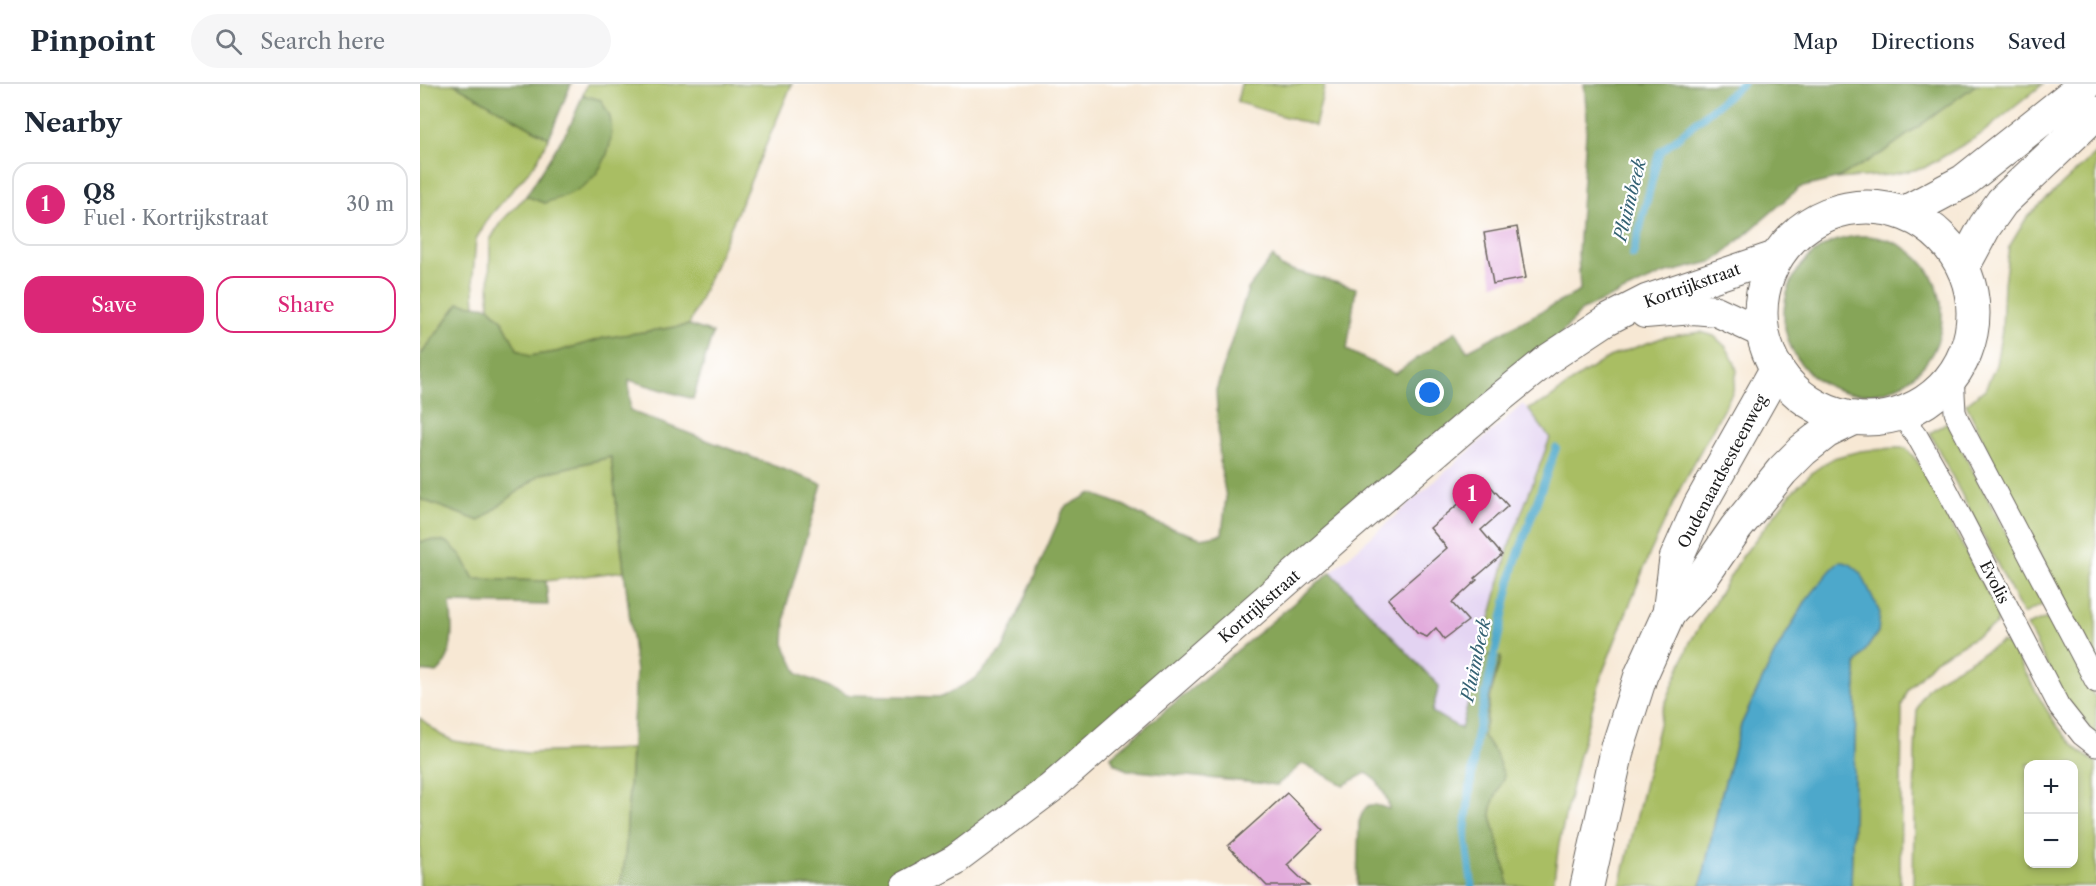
<!DOCTYPE html>
<html lang="en">
<head>
<meta charset="utf-8">
<style>
  :root { --surface:#fff; --page:#f6f6f7; --text:#1f2937; --muted:#747a83; --line:#e0e1e3; --accent:#db2777 }
  body { margin:0; font-family:"Libre Caslon Text",serif; background:var(--page); color:var(--text) }
  .controls { position:absolute; right:18px; bottom:18px; display:grid; overflow:hidden; border-radius:12px; box-shadow:0 3px 9px #0003 }
  .controls button { width:54px; height:54px; display:grid; place-items:center; padding:0; border:0; border-bottom:2px solid var(--line); background:var(--surface); color:var(--text); font:30px sans-serif }
  .you { position:absolute; left:1010px; top:309px; width:21px; height:21px; margin:-15px; border:4px solid #fff; border-radius:50%; background:#1a73e8; box-shadow:0 0 0 9px #1a73e833 }
  .badge { display:grid; place-items:center; width:39px; height:39px; border-radius:50%; background:var(--accent); color:#fff; font-size:20px; font-weight:700 }
  .pin { position:absolute; translate:-50% -50px; filter:drop-shadow(0 2px 3px #0008) }
  .pin::after { content:''; position:absolute; top:32px; width:21px; height:18px; background:inherit; clip-path:polygon(0 0,100% 0,50% 100%) }
  .list { margin:0; padding:0; list-style:none }
  h2 { display:flex; justify-content:space-between; align-items:center; height:78px; margin:0; padding:0 24px; font-size:26px }
  h2 small { font-size:20px; font-weight:400; color:var(--muted) }
  .list li { display:grid; grid-template-columns:39px 1fr auto; gap:18px; align-items:center; box-sizing:border-box; height:84px; margin:0 12px 12px; padding:0 12px; border:2px solid var(--line); border-radius:18px }
  .list b { display:block; font-size:22px; white-space:nowrap }
  .list p { margin:0; font-size:20px; white-space:nowrap; color:var(--muted) }
  .list em { font-size:20px; font-style:normal; color:var(--muted) }
  .actions { display:flex; gap:12px; padding:18px 24px }
  .actions a { flex:1; padding:14px 0; border:2px solid var(--accent); border-radius:18px; text-align:center; font-size:21px; color:var(--accent) }
  .actions .main { background:var(--accent); color:#fff }
  .icon { flex:none; width:33px; height:33px; fill:none; stroke:currentColor; stroke-width:2; stroke-linecap:round; stroke-linejoin:round }
  .map { position:relative; flex:none; width:1676px; height:802px; overflow:hidden }
  header { display:flex; align-items:center; gap:36px; box-sizing:border-box; height:84px; padding:0 30px; background:var(--surface); border-bottom:2px solid var(--line) }
  header strong { font-size:28px }
  nav { display:flex; gap:33px; margin-inline-start:auto; font-size:21px }
  .search { width:420px; height:54px; background:var(--page); display:flex; align-items:center; gap:15px; box-sizing:border-box; padding:0 21px; border-radius:33px; color:var(--muted); font-size:22px }
  main { display:flex }
  aside { flex:1; background:var(--surface) }
  .map>svg:first-child { display:block }
</style>
</head>
<body>
<header>
<strong>Pinpoint</strong>
<div class="search"><svg class="icon" aria-label="search" viewBox="0 0 24 24"><circle cx="10" cy="10" r="6"/><path d="M15 15l6 6"/></svg>Search here</div>
<nav><a>Map</a><a>Directions</a><a>Saved</a></nav>
</header>
<main>
<aside>
<h2>Nearby<small></small></h2>
<ul class="list">
<li><span class="badge">1</span><div><b>Q8</b><p>Fuel · Kortrijkstraat</p></div><em>30 m</em></li>
</ul>
<div class="actions"><a class="main">Save</a><a>Share</a></div>
</aside>
<div class="map">
<svg width="1676" height="802" viewBox="0 0 1676 802">
  <rect width="100%" height="100%" fill="#fff"/>
  <filter id="ink" filterUnits="userSpaceOnUse"><feTurbulence type="fractalNoise" baseFrequency=".0167" numOctaves="2"/><feDisplacementMap in="SourceGraphic" scale="12" xChannelSelector="R" yChannelSelector="G"/><feConvolveMatrix kernelMatrix="1 2 1 2 8 2 1 2 1" color-interpolation-filters="sRGB"/></filter>
  <filter id="wash" filterUnits="userSpaceOnUse"><feTurbulence type="fractalNoise" baseFrequency=".008" numOctaves="4" result="noise"/><feDisplacementMap in="SourceGraphic" scale="24" xChannelSelector="R" yChannelSelector="G"/><feGaussianBlur stdDeviation="1.35" result="paint"/><feColorMatrix in="noise" values="0 0 0 0 0 0 0 0 0 0 0 0 0 0 0 0 0 1.4 0 .05"/><feComposite in="paint" operator="in"/></filter>
  <g filter="url(#wash)">
    <rect width="100%" height="100%" fill="#f7e8d4"/>
    <polygon fill="#e3d3f2" points="1103,320 1130,354 1090,459 1041,645 1011,628 1019,602 911,488"/>
    <g fill="#a9be63" stroke="#626d40" stroke-width="1.5" fill-rule="evenodd">
      <polygon points="0,0 34,0 129,54 115,80 70,132 56,155 53,191 55,222 39,219 0,272"/>
      <polygon points="167,0 372,0 269,241 184,254 136,268 109,272 97,265 82,236 69,223 70,156 80,139 106,112 124,119 181,17 163,11"/>
      <polygon points="821,0 905,0 895,42 817,18"/>
      <polygon points="1557,0 1623,0 1560,51 1504,84 1469,91 1416,95 1462,69"/>
      <polygon points="1676,69 1676,579 1592,417 1546,320 1565,305 1576,281 1582,246 1584,199 1589,163 1607,133"/>
      <polygon points="1281,248 1294,252 1306,263 1314,277 1317,287 1313,307 1260,405 1230,469 1182,590 1158,675 1139,760 1133,802 1088,802 1086,788 1071,732 1072,721 1068,659 1063,652 1072,606 1081,574 1061,569 1090,459 1130,354 1108,325 1128,316 1158,293 1189,273 1244,253"/>
      <polygon points="1527,338 1624,520 1603,530 1510,349"/>
      <polygon points="1473,364 1486,364 1498,378 1579,530 1576,541 1515,576 1488,606 1482,621 1480,802 1431,802 1436,624 1436,580 1458,548 1385,518 1354,571 1321,641 1298,723 1281,802 1200,802 1242,628 1270,558 1322,473 1372,408 1394,387 1413,374 1440,367"/>
      <polygon points="191,373 204,487 126,497 54,495 41,471 11,456 0,458 0,415 59,437 121,390"/>
      <polygon points="1624,535 1631,536 1636,542 1665,597 1676,615 1676,650 1671,646 1642,610 1607,542"/>
      <path d="M1582,558L1590,562C1614,599 1636,658 1676,678V802H1493L1495,671L1497,625L1501,614L1507,605L1518,595ZM1608,680H1654V780H1608Z"/>
      <polygon points="0,634 21,651 34,657 106,669 211,665 205,776 200,802 0,802"/>
    </g>
    <g fill="#86a559" stroke="#51603a" stroke-width="1.5">
      <polygon points="34,0 151,0 129,54"/>
      <polygon points="1164,0 1557,0 1462,69 1416,95 1379,104 1295,177 1243,190 1162,226 1134,258 621,702 515,779 470,802 200,802 205,776 216,588 191,373 121,390 59,437 0,415 0,272 39,219 69,223 82,236 97,265 109,272 136,268 184,254 269,241 293,249 273,315 209,296 210,327 402,400 366,523 364,560 378,590 427,611 522,613 555,595 583,565 644,424 671,409 705,422 733,438 781,454 802,450 806,413 800,380 796,306 828,205 853,172 861,183 936,204 927,266 975,290 1036,247 1047,267 1160,207 1158,169 1167,34"/>
      <path d="M163,11L181,16C184,22 188,28 190,33C196,59 183,89 162,103C151,111 137,115 124,119L106,112L150,42Z"/>
      <circle cx="1443" cy="231" r="79"/>
      <path d="M11,456L27,458L41,471L54,495L126,497L128,521L30,519C33,541 35,574 17,589L0,587V458Z"/>
      <path d="M911,488L1019,602L1012,628L1041,645L1061,569L1081,573L1071,606L1063,652L1075,668L1084,692L1072,721L1071,732L1086,788L1088,802H937L939,738C946,716 950,719 969,725C968,713 957,693 946,689L924,701C909,695 898,685 882,680L857,701L707,686L694,679L691,672Z"/>
    </g>
    <polygon fill="#4da8cb" stroke="#346274" stroke-width="1.5" points="1420,477 1430,480 1441,489 1460,529 1458,548 1436,580 1436,624 1431,802 1281,802 1298,723 1321,641 1354,571 1385,518 1410,487"/>
    <g fill="none" stroke-linecap="round" stroke-linejoin="round">
      <g stroke="#4da8cb" stroke-width="8">
        <polyline points="1213,171 1239,69 1322,0"/>
        <polyline points="1052,802 1045,748 1056,654 1094,482 1136,364"/>
      </g>
    </g>
    <g id="blocks">
      <g fill="#e2abdc">
        <polygon points="1097,143 1106,194 1073,200 1064,149"/>
        <polygon points="1066,397 1088,422 1061,446 1082,471 1055,494 1057,496 1032,519 1048,537 1024,555 1016,544 1007,553 997,549 968,515 1027,464 1010,444"/>
        <polygon points="867,709 903,746 867,781 889,802 847,802 808,762"/>
      </g>
    </g>
  </g>
  <g filter="url(#ink)">
    <use href="#blocks" fill-opacity="0" stroke="#69635c" stroke-width="1.5"/>
    <g fill="none" stroke-linecap="round" stroke-linejoin="round">
      <g stroke="#69635c" stroke-width="23">
        <g id="street">
          <polyline points="1533,291 1535,328 1539,338 1676,598"/>
          <polyline points="1479,329 1497,352 1523,398 1639,622 1662,651 1676,662"/>
        </g>
      </g>
      <g stroke="#69635c" stroke-width="32">
        <g id="secondary">
          <polyline points="1225,229 1273,225 1296,227 1343,249"/>
          <polyline points="486,802 535,776 631,704 916,454 1065,326 1128,275 1187,236 1226,216 1359,171"/>
        </g>
      </g>
      <g stroke="#69635c" stroke-width="35">
        <g id="primary">
          <circle cx="1447" cy="229" r="106"/>
          <polyline points="1484,129 1544,97 1666,0"/>
          <polyline points="1543,183 1565,142 1582,118 1676,29"/>
          <polyline points="1249,529 1281,495 1316,444 1362,387 1383,366 1406,348 1435,334"/>
          <polyline points="1167,802 1198,663 1221,591 1249,529 1256,475 1280,421 1357,284"/>
        </g>
      </g>
      <use href="#street" stroke="#fff" stroke-width="21"/>
      <use href="#secondary" stroke="#fff" stroke-width="30"/>
      <use href="#primary" stroke="#fff" stroke-width="33"/>
    </g>
  </g>
  <g text-anchor="middle" stroke-width="4.5" stroke-linejoin="round" paint-order="stroke">
    <g font-size="16" fill="#1c1c1c" stroke="#fff">
      <text transform="translate(1272 201) rotate(-20)" y="6">Kortrijkstraat</text>
      <text transform="translate(1302 387) rotate(-62)" y="6">Oudenaardsesteenweg</text>
      <text transform="translate(1575 498) rotate(63)" y="6">Evolis</text>
      <text transform="translate(839 522) rotate(-41)" y="6">Kortrijkstraat</text>
    </g>
    <g font-size="18" font-style="italic" fill="#346274" stroke="#fff">
      <text transform="translate(1210 116) rotate(-76)" y="6">Pluimbeek</text>
      <text transform="translate(1056 576) rotate(-78)" y="6">Pluimbeek</text>
    </g>
  </g>
</svg>
<div class="controls">
<button>+</button>
<button>−</button>
</div>
<div class="you"></div>
<div class="pin badge" style="left:1052px;top:440px">1</div>
</div>
</main>
</body>
</html>
